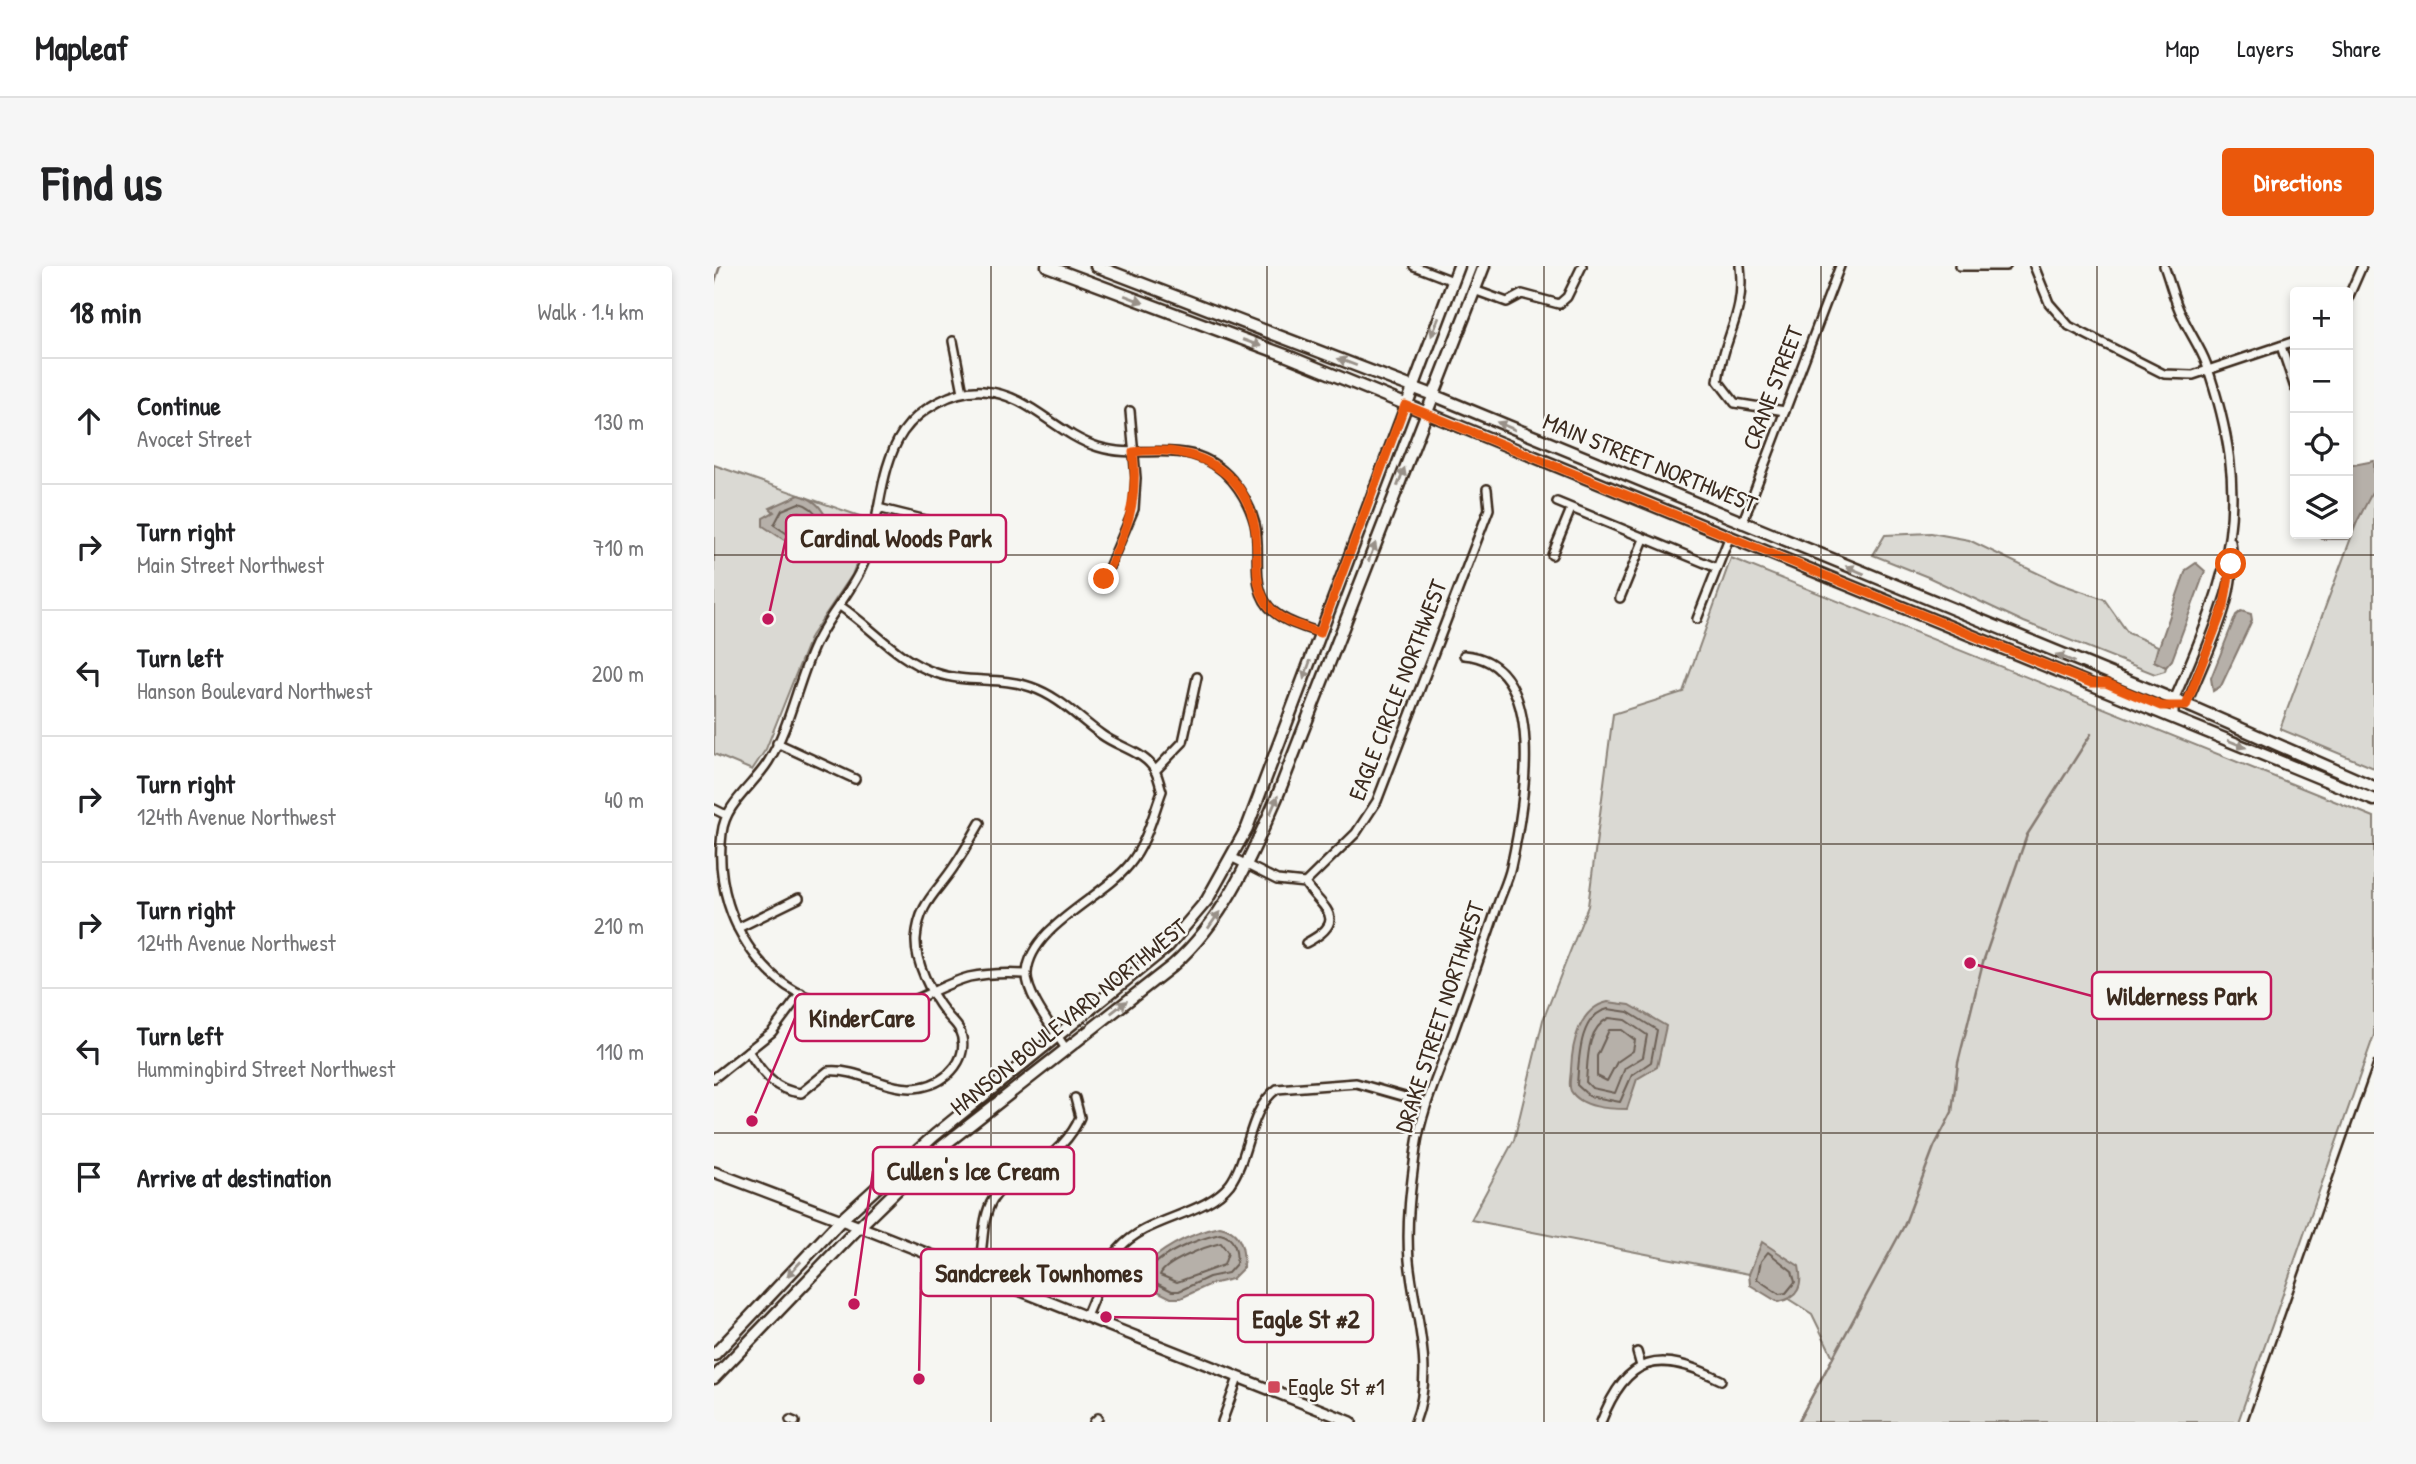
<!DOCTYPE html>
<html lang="en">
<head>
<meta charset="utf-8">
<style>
  :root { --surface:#fff; --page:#f6f6f6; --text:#202124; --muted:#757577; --line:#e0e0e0; --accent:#ea580c }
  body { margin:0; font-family:"Patrick Hand",sans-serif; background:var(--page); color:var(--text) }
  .controls { position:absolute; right:21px; top:21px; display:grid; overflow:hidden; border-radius:7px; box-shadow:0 4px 10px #0003 }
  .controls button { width:63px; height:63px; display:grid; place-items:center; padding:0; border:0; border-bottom:2px solid var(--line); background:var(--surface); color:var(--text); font:35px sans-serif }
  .stop { position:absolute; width:21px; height:21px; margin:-16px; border:5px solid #ea580c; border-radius:50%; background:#fff }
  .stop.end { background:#ea580c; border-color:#fff; box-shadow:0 2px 7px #0008 }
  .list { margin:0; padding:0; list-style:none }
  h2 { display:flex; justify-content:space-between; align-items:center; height:91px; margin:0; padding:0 28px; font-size:30px }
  h2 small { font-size:23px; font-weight:400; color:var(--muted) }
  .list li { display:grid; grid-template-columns:46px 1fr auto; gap:21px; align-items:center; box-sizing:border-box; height:126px; padding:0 28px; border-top:2px solid var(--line) }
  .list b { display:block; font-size:26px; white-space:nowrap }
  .list p { margin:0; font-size:23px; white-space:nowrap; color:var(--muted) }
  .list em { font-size:23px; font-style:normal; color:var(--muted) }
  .icon { flex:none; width:38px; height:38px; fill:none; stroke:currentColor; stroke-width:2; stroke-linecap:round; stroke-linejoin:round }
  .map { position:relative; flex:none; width:1660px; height:1156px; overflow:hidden; border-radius:7px }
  header { display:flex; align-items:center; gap:42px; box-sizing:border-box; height:98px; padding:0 35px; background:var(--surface); border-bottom:2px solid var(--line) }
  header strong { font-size:33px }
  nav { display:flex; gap:38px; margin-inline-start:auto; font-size:24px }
  .intro { display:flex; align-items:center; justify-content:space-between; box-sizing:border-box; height:168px; padding:0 42px }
  h1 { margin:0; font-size:49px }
  .button { padding:18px 32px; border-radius:7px; background:var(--accent); color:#fff; font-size:24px; font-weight:700 }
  main { display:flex; gap:42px; padding:0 42px }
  aside { flex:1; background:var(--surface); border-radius:7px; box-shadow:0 4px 10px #0003 }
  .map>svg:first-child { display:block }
</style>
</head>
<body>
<header>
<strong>Mapleaf</strong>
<nav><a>Map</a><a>Layers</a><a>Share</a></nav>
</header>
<div class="intro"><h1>Find us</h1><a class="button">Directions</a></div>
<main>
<aside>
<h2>18 min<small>Walk · 1.4 km</small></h2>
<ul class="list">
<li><svg class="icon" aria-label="ahead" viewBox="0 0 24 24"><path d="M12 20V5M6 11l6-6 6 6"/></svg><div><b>Continue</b><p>Avocet Street</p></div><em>130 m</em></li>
<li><svg class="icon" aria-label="right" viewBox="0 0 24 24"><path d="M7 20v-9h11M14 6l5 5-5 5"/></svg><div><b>Turn right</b><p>Main Street Northwest</p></div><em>710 m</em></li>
<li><svg class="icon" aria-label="left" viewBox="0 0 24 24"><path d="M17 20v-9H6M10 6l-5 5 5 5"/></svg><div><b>Turn left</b><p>Hanson Boulevard Northwest</p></div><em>200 m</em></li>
<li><svg class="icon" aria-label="right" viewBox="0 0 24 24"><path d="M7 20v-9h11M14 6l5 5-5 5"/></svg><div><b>Turn right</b><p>124th Avenue Northwest</p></div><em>40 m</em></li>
<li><svg class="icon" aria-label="right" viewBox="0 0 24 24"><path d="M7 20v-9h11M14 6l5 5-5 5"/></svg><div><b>Turn right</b><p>124th Avenue Northwest</p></div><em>210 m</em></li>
<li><svg class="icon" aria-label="left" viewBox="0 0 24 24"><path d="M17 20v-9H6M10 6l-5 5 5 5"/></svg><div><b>Turn left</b><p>Hummingbird Street Northwest</p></div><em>110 m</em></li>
<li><svg class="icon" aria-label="arrive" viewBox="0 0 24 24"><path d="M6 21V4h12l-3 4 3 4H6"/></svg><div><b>Arrive at destination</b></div></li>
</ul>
</aside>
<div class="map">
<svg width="1660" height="1156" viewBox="0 0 1660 1156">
  <rect width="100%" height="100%" fill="#f6f6f2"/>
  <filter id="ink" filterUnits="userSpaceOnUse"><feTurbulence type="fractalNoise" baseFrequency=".0143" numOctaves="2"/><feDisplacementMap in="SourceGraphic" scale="14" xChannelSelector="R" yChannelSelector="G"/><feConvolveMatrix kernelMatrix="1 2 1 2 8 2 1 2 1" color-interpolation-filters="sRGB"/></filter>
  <g filter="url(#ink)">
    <g fill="#dad9d3" stroke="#8a8278" stroke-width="2">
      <polygon points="0,199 154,253 150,277 138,309 97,370 52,483 38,504 0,488"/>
      <polygon points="1660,210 1660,502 1566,463"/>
      <polygon points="1217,267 1255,274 1344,317 1390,333 1414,367 1444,380 1440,395 1452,401 1451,405 1441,408 1310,356 1214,311 1159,289 1171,269"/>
      <polygon points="1017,292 1660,551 1660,769 1524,1156 1084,1156 1119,1091 1098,1048 1035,1008 757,954 800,874 829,754 874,640 899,448 969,426"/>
    </g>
    <g fill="#b6b0a9" stroke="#857a71" stroke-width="2">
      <polygon points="1660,195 1660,223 1634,273 1607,273 1603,268 1634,268 1634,200"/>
      <path d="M85,229C113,236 118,261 116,287H90L49,260V252L60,246L56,242Z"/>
      <polygon points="1482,297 1491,305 1458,394 1452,401 1440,395 1472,304"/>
      <polygon points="1527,345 1537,348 1538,354 1507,420 1499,425 1497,412 1522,349"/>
      <path d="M894,736L916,739L952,760L943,801L923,813L913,843C896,843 867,842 857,825C854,819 857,811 857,803C858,778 865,742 894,736Z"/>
      <path d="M506,961C527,965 531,983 529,1002L518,1013L497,1018L467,1032H457L423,1015V1007C445,984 474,968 506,961Z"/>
      <path d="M1048,976L1085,1000C1089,1020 1085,1032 1064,1036L1036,1019L1035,1008Z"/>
    </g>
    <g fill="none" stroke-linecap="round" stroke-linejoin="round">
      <g stroke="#6c6056" stroke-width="2">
        <path d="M85,237C104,241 114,264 107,281H93L60,259L68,244Z"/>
        <path d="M85,246C96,248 103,262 99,272L74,257L76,249Z"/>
        <path d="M894,743L914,746L943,764L937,796L918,809L906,836L875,830L863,819C865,796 864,749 894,743Z"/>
        <path d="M895,752L911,754L933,769L929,791L911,802L901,827L878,822L872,816C874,794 872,763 895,752Z"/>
        <polygon points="895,764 908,764 921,774 919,785 903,796 893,815 883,810 883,790"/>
        <path d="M506,968C521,971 524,985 522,998L514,1007L495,1011L465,1025H458L432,1012C438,989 484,973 506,968Z"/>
        <path d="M507,977L514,987L510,999L463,1016L446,1009C451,996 493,980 507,977Z"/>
        <polygon points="1054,986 1078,1005 1081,1016 1072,1027 1065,1028 1043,1013 1047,995"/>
      </g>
      <g stroke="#857a71" stroke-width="2.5">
        <polyline points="0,18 6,0"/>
        <polyline points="1084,1156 1190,960 1220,881 1238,846 1244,797 1269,696 1313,569 1377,468"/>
      </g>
      <g stroke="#3b2a1e" stroke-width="12">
        <g id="minor">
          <polyline points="700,0 739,15"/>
          <path d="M1026,0C1032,51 1009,70 1004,115L1021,137L1071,145"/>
          <polyline points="1246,0 1292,0"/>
          <polyline points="1320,0 1335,37 1355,60 1450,108 1479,109 1581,75"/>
          <path d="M1450,0C1456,16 1460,35 1468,50C1475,66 1486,81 1492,97C1540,237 1517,304 1460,434V452"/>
          <polyline points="760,24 793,36 808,28 845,38 853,31 868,0"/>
          <polyline points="1634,32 1648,0"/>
          <polyline points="239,75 249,126"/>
          <polyline points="1567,80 1581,122"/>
          <polyline points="843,236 1003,302"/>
          <polyline points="164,242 220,256 256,275"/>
          <polyline points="1028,258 1126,0"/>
          <polyline points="838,289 857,243"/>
          <polyline points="390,313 420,243 422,212 416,145"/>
          <polyline points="906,332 930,273"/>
          <path d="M126,340C159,362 183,394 222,407C253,418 286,410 317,421C346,431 364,452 388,469C403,480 426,485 438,500C444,507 445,517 448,525C439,549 432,579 415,599C388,632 316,661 313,707C311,728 341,765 352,783"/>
          <polyline points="983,353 1015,272"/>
          <path d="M1472,440C1491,391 1526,331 1517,276"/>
          <polyline points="63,477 141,513"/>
          <polyline points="441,505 469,476 483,411"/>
          <polyline points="0,543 12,549"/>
          <path d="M519,592L563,614L591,617C606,641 638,653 592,677"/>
          <polyline points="591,617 642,567 663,535 775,243 773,223"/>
          <polyline points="24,662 85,632"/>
          <path d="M312,708C294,707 274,707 255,711C236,716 220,726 202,733C152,753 86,741 50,700C17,664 2,615 8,567C11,538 39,520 54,496C75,463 83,419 99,383C111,354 134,331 147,303C168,261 162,206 189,166C205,143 240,123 269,125C315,128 342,168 384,181C432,196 477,167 518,214C528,226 537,243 541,258C548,288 534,324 560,346C573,357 591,361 606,367"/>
          <path d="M34,785C48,806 60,825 87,827L114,805C147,802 174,827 207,821C234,816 258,791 245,763C242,757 235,752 231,746C217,728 201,696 202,673C205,636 223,627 241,599C250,586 258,571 266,557"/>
          <polyline points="0,812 58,766 87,727"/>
          <path d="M263,1007C271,984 266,954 279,933C287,920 302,914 314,906C334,893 357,874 366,851L361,832"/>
          <path d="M372,1050C382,1029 389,1001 405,983C432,951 491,950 516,918C536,890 534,844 563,823L642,817L712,837"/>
          <polyline points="923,1086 927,1100"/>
          <polyline points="76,1154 81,1156"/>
          <polyline points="380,1156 384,1152"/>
          <polyline points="508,1156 524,1112"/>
          <path d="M701,1156C722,1103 700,1047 695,994C692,957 697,919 702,882C708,841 726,805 739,767C754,725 769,683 783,641C787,628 794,615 797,601C809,546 838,396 750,389"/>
          <path d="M887,1156C913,1089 945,1083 1007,1114"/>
        </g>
      </g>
      <g stroke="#3b2a1e" stroke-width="14">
        <polyline id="tertiary" points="0,906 159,966 637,1156"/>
      </g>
      <g stroke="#3b2a1e" stroke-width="15">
        <g id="secondary">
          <polyline points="333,0 571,89 1660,534"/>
          <polyline points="382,0 719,129 1480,442 1660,521"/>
          <polyline points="0,1089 127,954 221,869 454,680 493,634 533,562 745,0"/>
          <path d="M0,1112L145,961L225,883L458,700C510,654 536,593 563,531L770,0"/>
        </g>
      </g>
      <use href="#minor" stroke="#f6f6f2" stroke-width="7"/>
      <use href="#tertiary" stroke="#f6f6f2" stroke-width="9"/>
      <use href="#secondary" stroke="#f6f6f2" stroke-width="10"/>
      <polyline stroke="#3b2a1e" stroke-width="2.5" points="1533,1156 1660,795"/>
    </g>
    <defs><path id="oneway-solid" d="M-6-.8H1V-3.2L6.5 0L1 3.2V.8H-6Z" transform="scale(1.75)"/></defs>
    <g fill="#989088">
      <use href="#oneway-solid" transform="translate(420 33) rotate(21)"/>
      <use href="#oneway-solid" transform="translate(721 61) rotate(112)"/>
      <use href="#oneway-solid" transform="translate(538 77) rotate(20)"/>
      <use href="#oneway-solid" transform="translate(633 96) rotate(-159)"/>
      <use href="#oneway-solid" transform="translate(792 160) rotate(-157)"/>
      <use href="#oneway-solid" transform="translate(687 211) rotate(-69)"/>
      <use href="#oneway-solid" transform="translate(658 286) rotate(-69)"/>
      <use href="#oneway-solid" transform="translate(1141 304) rotate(-157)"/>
      <use href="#oneway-solid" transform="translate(1351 392) rotate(-158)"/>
      <use href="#oneway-solid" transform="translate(593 404) rotate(110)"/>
      <use href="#oneway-solid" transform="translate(1523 478) rotate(22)"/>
      <use href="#oneway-solid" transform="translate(560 539) rotate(-67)"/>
      <use href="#oneway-solid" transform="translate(500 654) rotate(-55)"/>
      <use href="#oneway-solid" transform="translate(405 741) rotate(-38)"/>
      <use href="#oneway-solid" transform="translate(80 1003) rotate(133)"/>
    </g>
  </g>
  <g fill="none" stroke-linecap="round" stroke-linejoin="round" filter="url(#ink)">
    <path stroke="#ea580c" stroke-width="9" d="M390,313C412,267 425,237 419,186C476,179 530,199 541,262C546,291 536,321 558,344C569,356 591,361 606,367L691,139L1346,405L1377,417H1392L1447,440H1472L1510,340L1517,298"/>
  </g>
  <path fill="none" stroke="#3b2a1e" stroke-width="2" stroke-opacity="0.55" d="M277,0V1156M553,0V1156M830,0V1156M1107,0V1156M1383,0V1156M0,289H1660M0,578H1660M0,867H1660"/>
  <rect fill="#d1495b" stroke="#f6f6f2" stroke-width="2.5" x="553" y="1114" width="14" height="14" rx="3.5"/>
  <g text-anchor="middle" stroke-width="5" stroke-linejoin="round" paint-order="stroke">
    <g font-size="24" fill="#3b2a1e" stroke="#f6f6f2">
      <text transform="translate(1059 122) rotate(-69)" y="8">CRANE STREET</text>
      <text transform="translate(936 197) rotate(22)" y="8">MAIN STREET NORTHWEST</text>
      <text transform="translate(684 424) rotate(-69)" y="8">EAGLE CIRCLE NORTHWEST</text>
      <text transform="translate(355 751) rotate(-39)" y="8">HANSON BOULEVARD NORTHWEST</text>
      <text transform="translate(726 751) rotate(-72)" y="8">DRAKE STREET NORTHWEST</text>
    </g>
    <g font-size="24" fill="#3b2a1e" stroke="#f6f6f2" text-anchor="start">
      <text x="574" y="1129">Eagle St #1</text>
    </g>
  </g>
  <path fill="none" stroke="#c2185b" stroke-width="2.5" d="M54 353L72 272M1256 697L1378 730M38 855L81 752M140 1038L159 905M205 1113L207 1006M392 1051L524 1053"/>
  <g fill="#c2185b" stroke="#f6f6f2" stroke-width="2.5">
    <circle cx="54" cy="353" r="7"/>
    <circle cx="1256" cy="697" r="7"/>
    <circle cx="38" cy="855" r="7"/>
    <circle cx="140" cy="1038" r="7"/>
    <circle cx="205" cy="1113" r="7"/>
    <circle cx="392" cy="1051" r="7"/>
  </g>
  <g fill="#f6f6f2" stroke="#c2185b" stroke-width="2.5">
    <rect x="72" y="249" width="220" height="47" rx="7"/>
    <rect x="1378" y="706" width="179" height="47" rx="7"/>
    <rect x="81" y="728" width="134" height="47" rx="7"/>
    <rect x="159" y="881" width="201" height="47" rx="7"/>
    <rect x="207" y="983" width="236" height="47" rx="7"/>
    <rect x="524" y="1029" width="135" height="47" rx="7"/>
  </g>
  <g font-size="26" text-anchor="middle" font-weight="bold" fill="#3b2a1e">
    <text x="182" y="281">Cardinal Woods Park</text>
    <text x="1468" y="739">Wilderness Park</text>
    <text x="148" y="761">KinderCare</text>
    <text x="259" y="914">Cullen's Ice Cream</text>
    <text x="325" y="1016">Sandcreek Townhomes</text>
    <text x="592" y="1062">Eagle St #2</text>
  </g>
</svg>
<div class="controls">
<button>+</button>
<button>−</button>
<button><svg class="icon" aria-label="locate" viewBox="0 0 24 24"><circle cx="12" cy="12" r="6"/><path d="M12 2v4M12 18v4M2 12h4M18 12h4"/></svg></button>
<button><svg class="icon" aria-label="layers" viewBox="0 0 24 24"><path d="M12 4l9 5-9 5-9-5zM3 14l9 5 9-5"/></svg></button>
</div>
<div class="stop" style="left:1517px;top:298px"></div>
<div class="stop end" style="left:390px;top:313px"></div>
</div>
</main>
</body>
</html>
